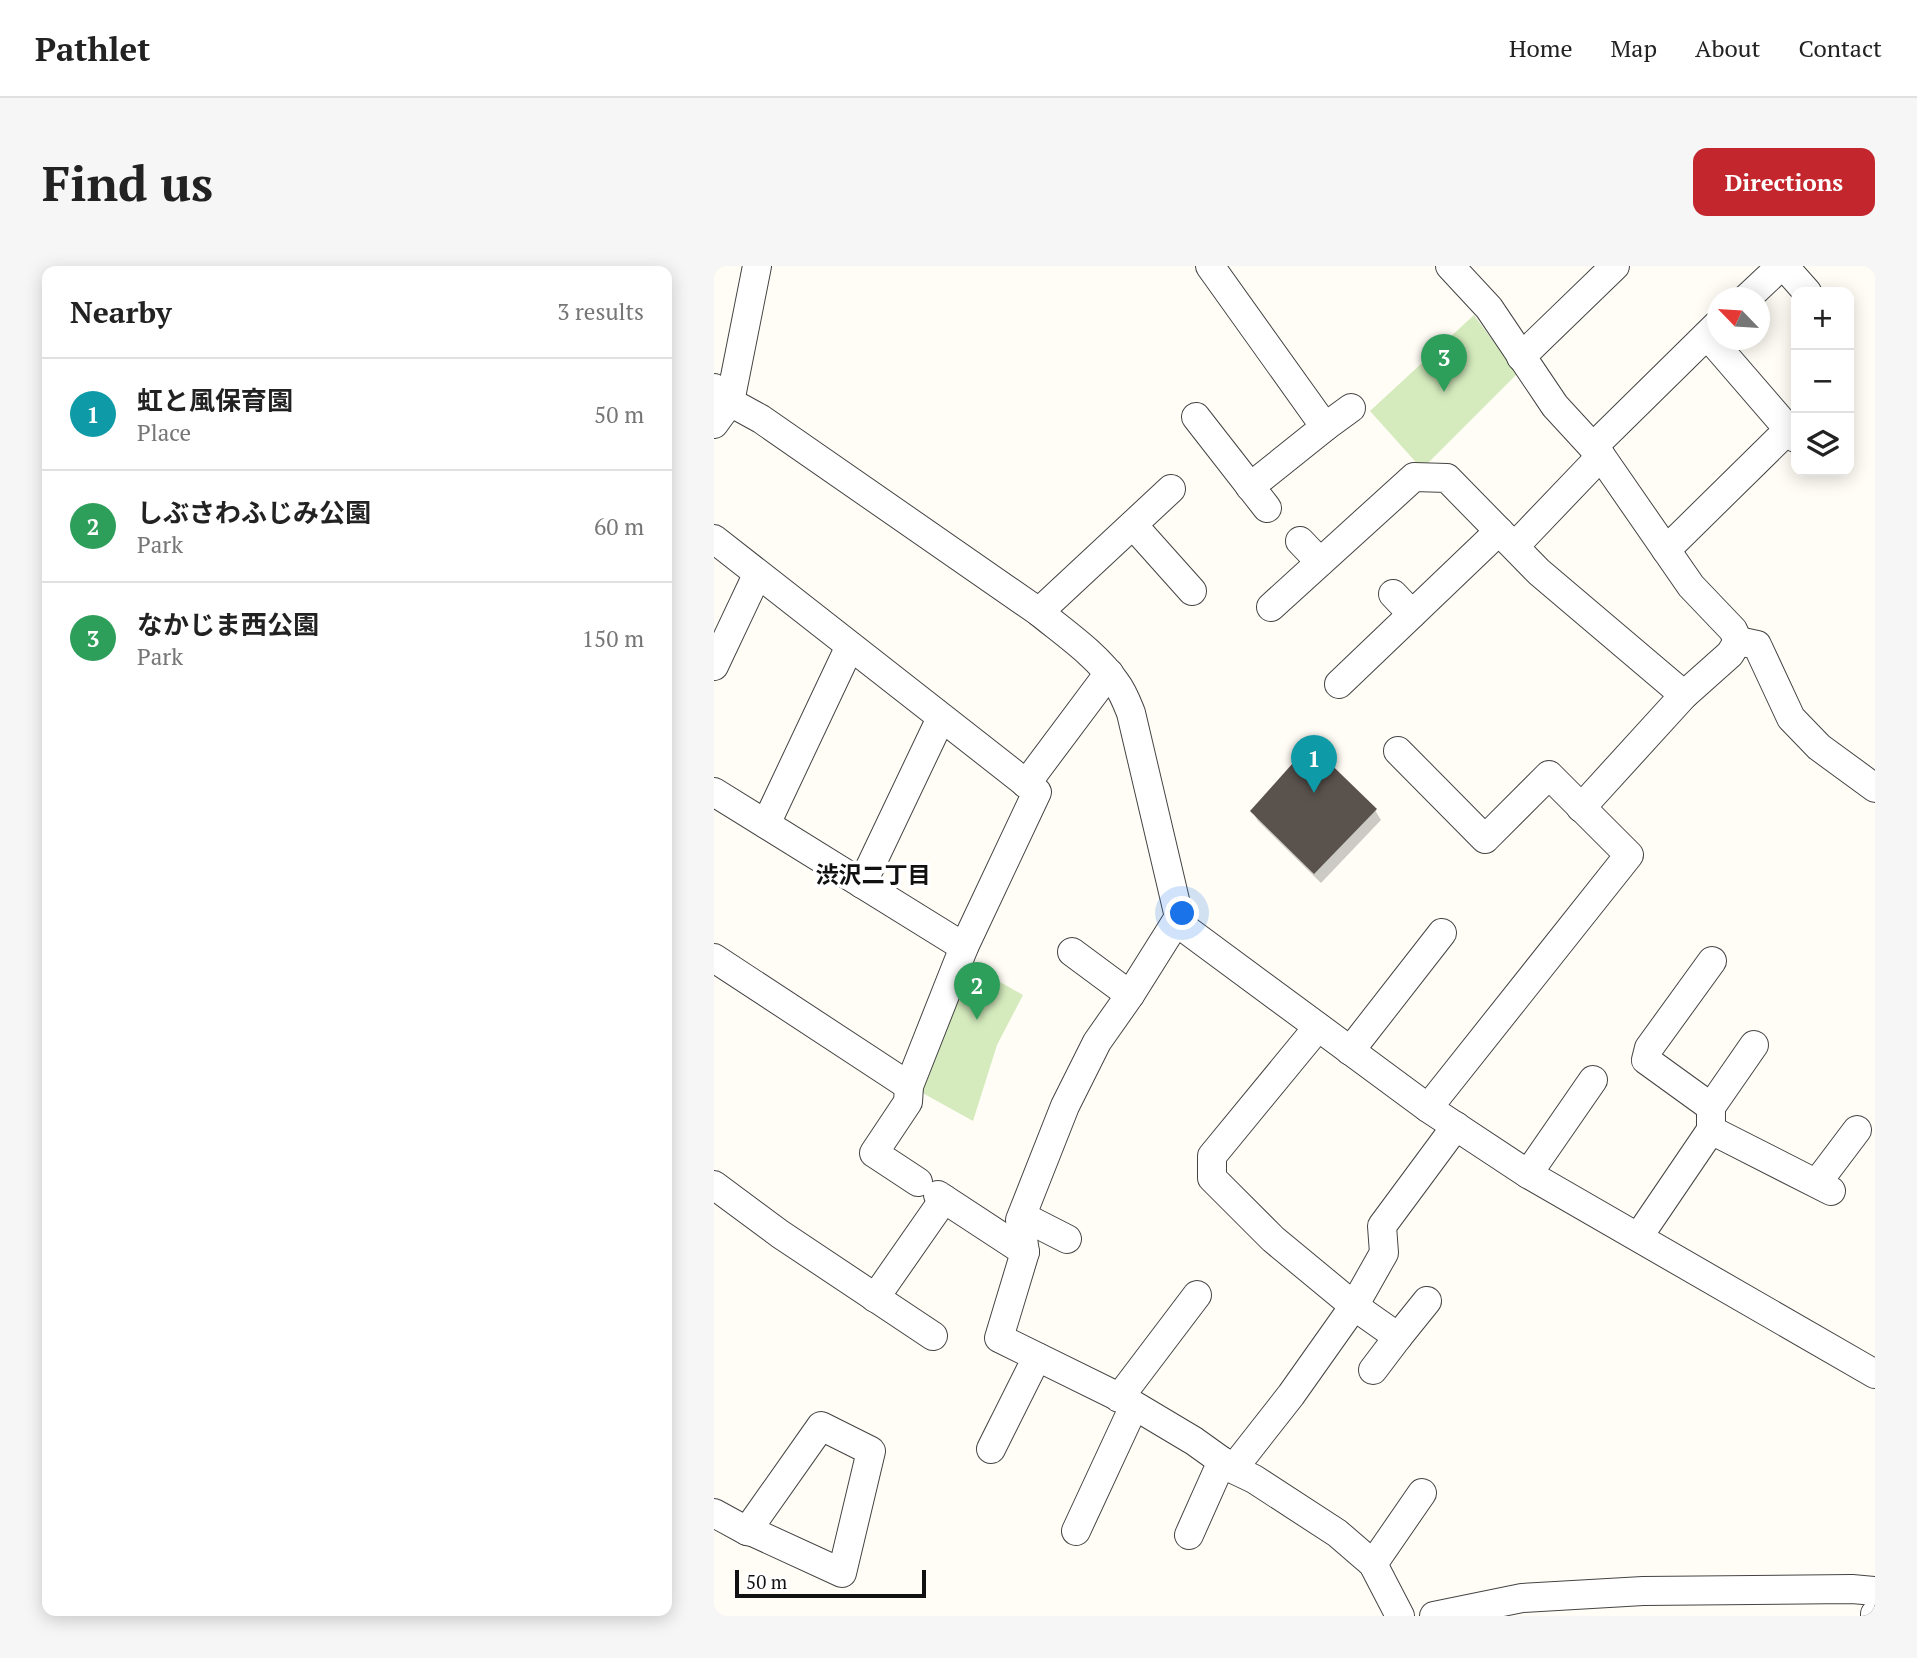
<!DOCTYPE html>
<html lang="en">
<head>
<meta charset="utf-8">
<style>
  :root { --surface:#fff; --page:#f6f6f6; --text:#222; --muted:#767676; --line:#e0e0e0; --accent:#c4262e }
  body { margin:0; font-family:"PT Serif","Noto Sans JP",serif; background:var(--page); color:var(--text) }
  .controls { position:absolute; right:21px; top:21px; display:grid; overflow:hidden; border-radius:14px; box-shadow:0 4px 18px #0003 }
  .controls button { width:63px; height:63px; display:grid; place-items:center; padding:0; border:0; border-bottom:2px solid var(--line); background:var(--surface); color:var(--text); font:35px sans-serif }
  .compass { position:absolute; left:993px; top:21px; width:63px; height:63px; border-radius:50%; background:var(--surface); box-shadow:0 4px 18px #0003; rotate:295deg }
  .scale { position:absolute; left:21px; bottom:18px; width:191px; box-sizing:border-box; padding-left:7px; border:4px solid #111; border-top:0; font-size:19px; line-height:24px; white-space:nowrap; color:#111; -webkit-text-stroke:5px #fff; paint-order:stroke }
  .you { position:absolute; left:469px; top:648px; width:24px; height:24px; margin:-18px; border:5px solid #fff; border-radius:50%; background:#1a73e8; box-shadow:0 0 0 10px #1a73e833 }
  .badge { display:grid; place-items:center; width:46px; height:46px; border-radius:50%; background:var(--accent); color:#fff; font-size:23px; font-weight:700 }
  .pin { position:absolute; translate:-50% -58px; filter:drop-shadow(0 2px 4px #0008) }
  .pin::after { content:''; position:absolute; top:37px; width:24px; height:21px; background:inherit; clip-path:polygon(0 0,100% 0,50% 100%) }
  .list { margin:0; padding:0; list-style:none }
  h2 { display:flex; justify-content:space-between; align-items:center; height:91px; margin:0; padding:0 28px; font-size:30px }
  h2 small { font-size:23px; font-weight:400; color:var(--muted) }
  .list li { display:grid; grid-template-columns:46px 1fr auto; gap:21px; align-items:center; box-sizing:border-box; height:112px; padding:0 28px; border-top:2px solid var(--line) }
  .list b { display:block; font-size:26px; white-space:nowrap }
  .list p { margin:0; font-size:23px; white-space:nowrap; color:var(--muted) }
  .list em { font-size:23px; font-style:normal; color:var(--muted) }
  .icon { flex:none; width:38px; height:38px; fill:none; stroke:currentColor; stroke-width:2; stroke-linecap:round; stroke-linejoin:round }
  .map { position:relative; flex:none; width:1161px; height:1350px; overflow:hidden; border-radius:14px }
  header { display:flex; align-items:center; gap:42px; box-sizing:border-box; height:98px; padding:0 35px; background:var(--surface); border-bottom:2px solid var(--line) }
  header strong { font-size:33px }
  nav { display:flex; gap:38px; margin-inline-start:auto; font-size:24px }
  .intro { display:flex; align-items:center; justify-content:space-between; box-sizing:border-box; height:168px; padding:0 42px }
  h1 { margin:0; font-size:49px }
  .button { padding:18px 32px; border-radius:14px; background:var(--accent); color:#fff; font-size:24px; font-weight:700 }
  main { display:flex; gap:42px; padding:0 42px }
  aside { flex:1; background:var(--surface); border-radius:14px; box-shadow:0 4px 18px #0003 }
  .map>svg:first-child { display:block }
</style>
</head>
<body>
<header>
<strong>Pathlet</strong>
<nav><a>Home</a><a>Map</a><a>About</a><a>Contact</a></nav>
</header>
<div class="intro"><h1>Find us</h1><a class="button">Directions</a></div>
<main>
<aside>
<h2>Nearby<small>3 results</small></h2>
<ul class="list">
<li><span class="badge" style="background:#0f9aa8">1</span><div><b>虹と風保育園</b><p>Place</p></div><em>50 m</em></li>
<li><span class="badge" style="background:#2e9e5b">2</span><div><b>しぶさわふじみ公園</b><p>Park</p></div><em>60 m</em></li>
<li><span class="badge" style="background:#2e9e5b">3</span><div><b>なかじま西公園</b><p>Park</p></div><em>150 m</em></li>
</ul>
</aside>
<div class="map">
<svg width="1161" height="1350" viewBox="0 0 1161 1350">
  <rect width="100%" height="100%" fill="#fffdf5"/>
  <g fill="#d5ebbd">
    <polygon points="760,49 803,108 708,203 656,145"/>
    <polygon points="253,697 309,729 283,779 259,855 205,825"/>
  </g>
  <polygon fill="#0003" points="661,544 667,554 607,617 544,555 538,545"/>
  <polygon fill="#5a524d" points="596,478 663,543 600,608 536,545"/>
  <g fill="none" stroke-linecap="round" stroke-linejoin="round">
    <g stroke="#444" stroke-width="30">
      <g id="minor">
        <polyline points="496,0 611,161 536,221"/>
        <polyline points="736,0 775,42 841,140 887,190 977,320 1019,364 1024,375"/>
        <polyline points="1070,0 1093,26"/>
        <polyline points="1033,32 1067,0"/>
        <polyline points="993,69 1082,172"/>
        <polyline points="807,91 901,0"/>
        <path d="M0,122L16,136L47,153L325,346C352,368 383,389 402,417C409,426 413,437 417,447L465,651L473,664L714,842L814,908L1161,1108"/>
        <polyline points="482,151 553,242"/>
        <polyline points="0,158 16,136 43,0"/>
        <polyline points="611,161 637,142"/>
        <polyline points="879,181 1003,59"/>
        <polyline points="419,259 478,325"/>
        <polyline points="0,273 323,526 250,681 195,820 194,836 160,887 204,916"/>
        <polyline points="586,275 606,296"/>
        <polyline points="801,280 887,190"/>
        <polyline points="952,284 1075,163"/>
        <polyline points="679,328 698,348"/>
        <polyline points="557,341 700,211 733,212 825,306 970,429"/>
        <polyline points="325,346 457,223"/>
        <polyline points="1024,375 1043,379 1077,452 1105,481 1161,522"/>
        <polyline points="0,400 43,309"/>
        <polyline points="625,418 785,265"/>
        <polyline points="684,485 771,573 835,509 915,589 714,842"/>
        <polyline points="312,518 395,407"/>
        <polyline points="0,526 250,681"/>
        <polyline points="867,542 970,429 1016,388 1024,375"/>
        <polyline points="52,558 136,380"/>
        <polyline points="148,618 227,452"/>
        <polyline points="465,651 416,729 383,776 351,840 306,954 311,986 285,1072 413,1135 480,1175 519,1203 540,1213 623,1267 659,1298 686,1350"/>
        <polyline points="358,686 416,729"/>
        <polyline points="0,692 195,820"/>
        <polyline points="604,761 498,890 498,912 559,973 640,1040 684,1071 713,1035"/>
        <polyline points="636,785 728,667"/>
        <polyline points="997,841 1040,779"/>
        <polyline points="997,864 997,841 932,794 935,782 998,695"/>
        <polyline points="814,908 879,814"/>
        <polyline points="1103,917 1143,864"/>
        <polyline points="0,919 66,968 219,1070"/>
        <polyline points="224,929 311,986"/>
        <polyline points="308,950 353,973"/>
        <polyline points="925,970 997,864 1117,925"/>
        <polyline points="161,1032 230,933"/>
        <polyline points="659,1104 684,1071"/>
        <polyline points="405,1132 483,1029"/>
        <polygon points="107,1160 157,1185 128,1307 41,1267 33,1265"/>
        <polyline points="277,1183 323,1091"/>
        <polyline points="519,1203 577,1129 640,1040 670,987 668,960 742,860"/>
        <polyline points="0,1247 33,1265"/>
        <polyline points="362,1265 420,1140"/>
        <polyline points="475,1269 508,1195"/>
        <polyline points="659,1298 708,1227"/>
        <polyline points="720,1350 808,1332 929,1325 1138,1323 1161,1325"/>
        <polyline points="1161,1350 1161,1348"/>
      </g>
    </g>
    <use href="#minor" stroke="#fff" stroke-width="28"/>
  </g>
  <g text-anchor="middle" stroke-width="7" stroke-linejoin="round" paint-order="stroke">
    <g font-size="23" font-weight="bold" fill="#111" stroke="#fff">
      <text x="159" y="617">渋沢二丁目</text>
    </g>
  </g>
</svg>
<div class="controls">
<button>+</button>
<button>−</button>
<button><svg class="icon" aria-label="layers" viewBox="0 0 24 24"><path d="M12 4l9 5-9 5-9-5zM3 14l9 5 9-5"/></svg></button>
</div>
<svg class="compass" viewBox="-18 -18 36 36"><path d="M0-13l5 13h-10z" fill="#e53935"/><path d="M0 13l5-13h-10z" fill="#767676"/></svg>
<div class="scale">50 m</div>
<div class="you"></div>
<div class="pin badge" style="left:600px;top:527px;background:#0f9aa8">1</div>
<div class="pin badge" style="left:263px;top:754px;background:#2e9e5b">2</div>
<div class="pin badge" style="left:730px;top:126px;background:#2e9e5b">3</div>
</div>
</main>
</body>
</html>
